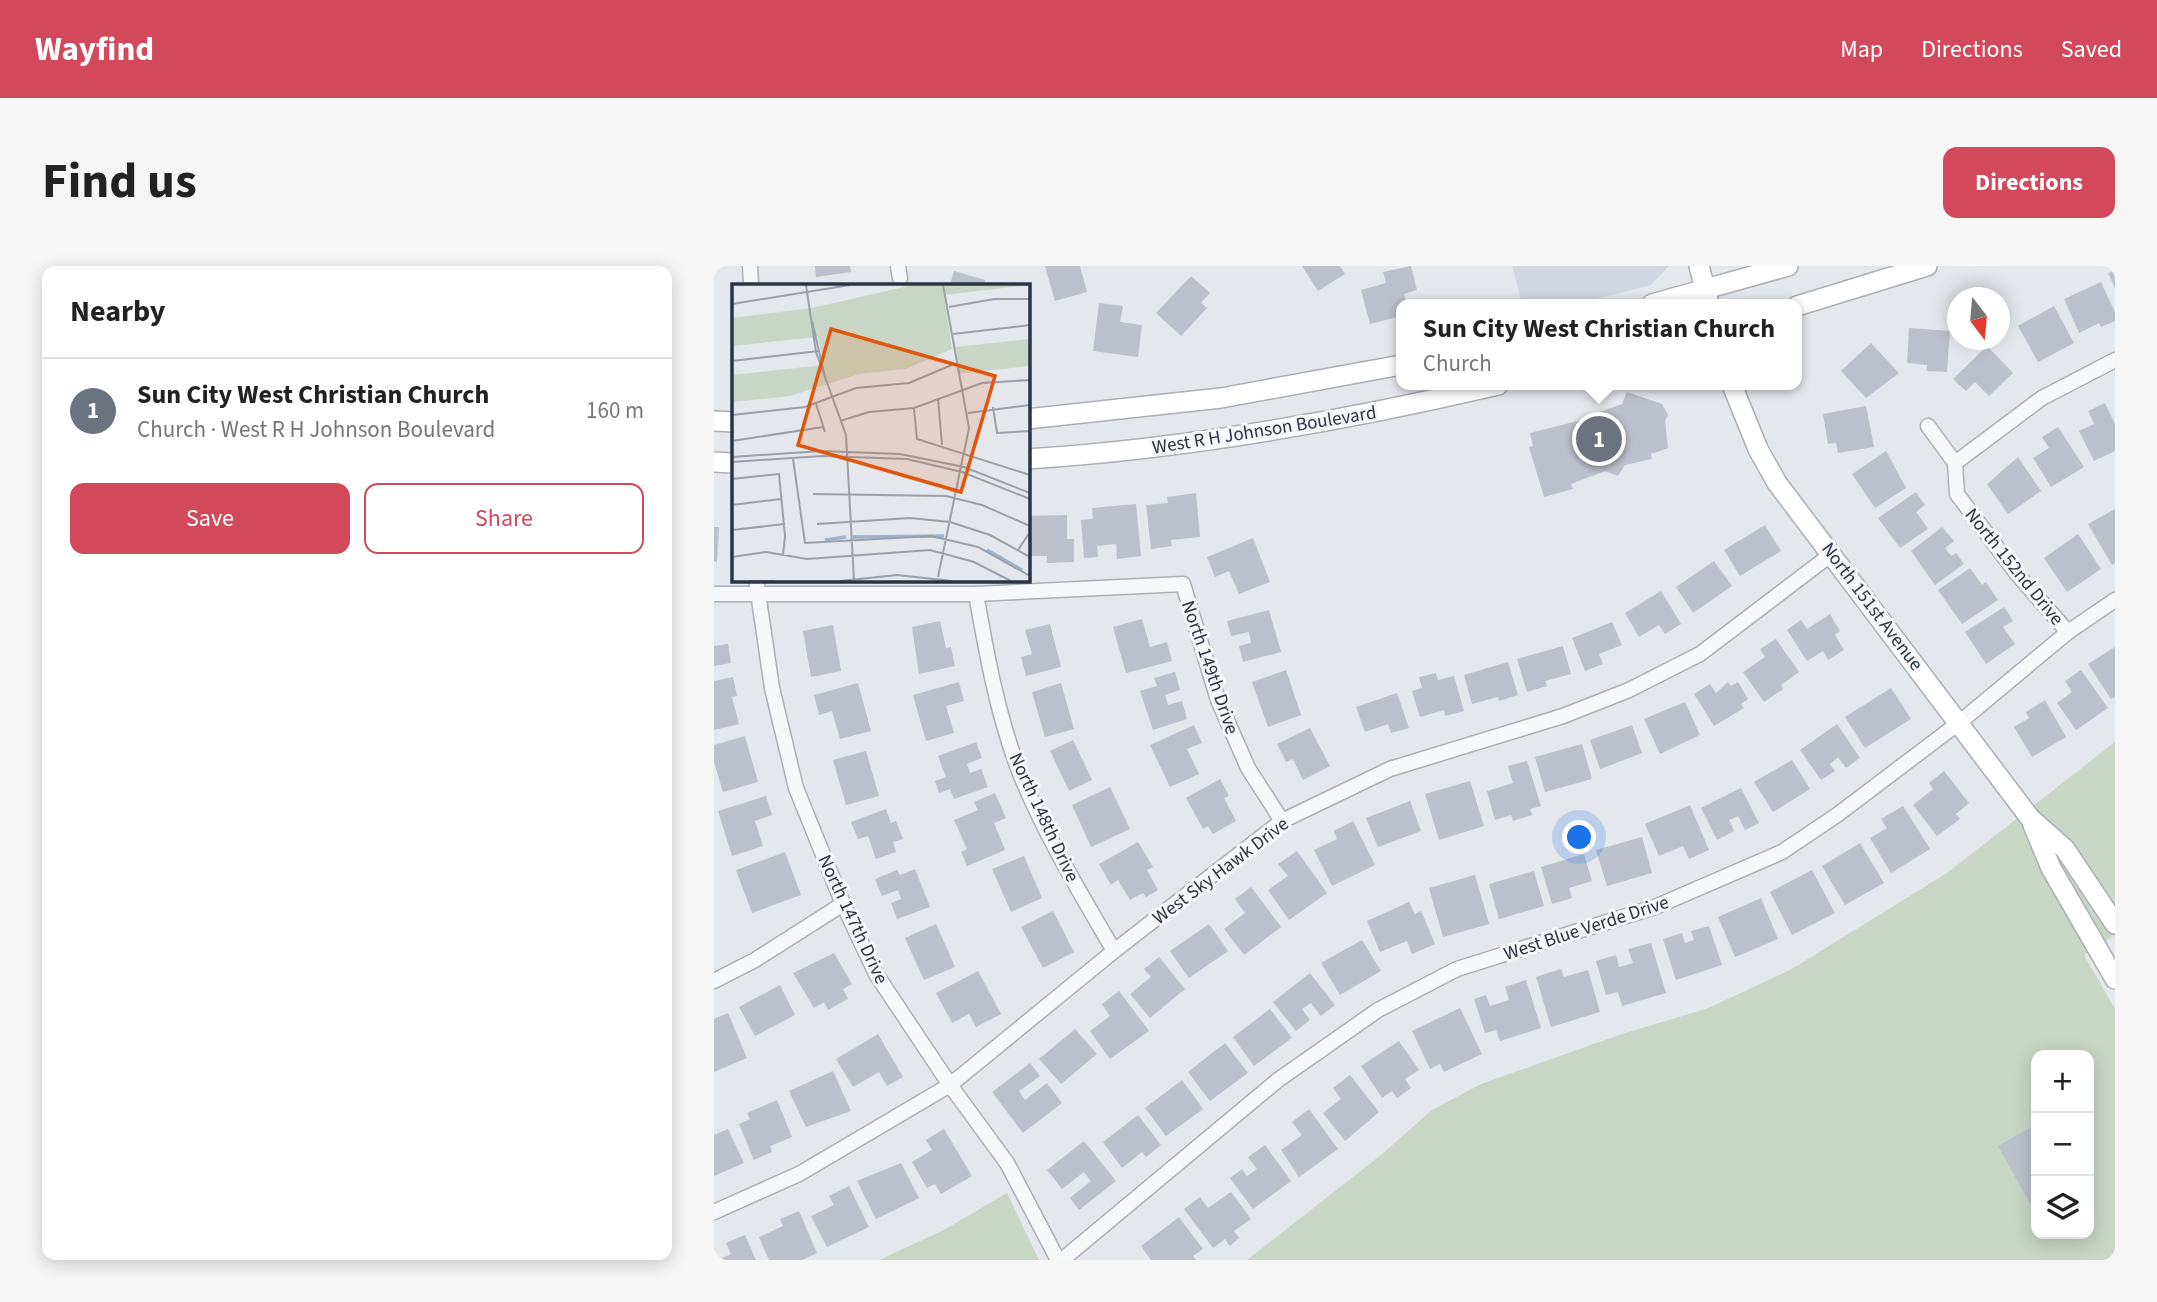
<!DOCTYPE html>
<html lang="en">
<head>
<meta charset="utf-8">
<style>
  :root { --surface:#fff; --page:#f6f6f6; --text:#222; --muted:#767676; --line:#e0e0e0; --accent:#d1495b }
  body { margin:0; font-family:"Source Sans 3",sans-serif; background:var(--page); color:var(--text) }
  .controls { position:absolute; right:21px; bottom:21px; display:grid; overflow:hidden; border-radius:14px; box-shadow:0 4px 18px #0003 }
  .controls button { width:63px; height:63px; display:grid; place-items:center; padding:0; border:0; border-bottom:2px solid var(--line); background:var(--surface); color:var(--text); font:35px sans-serif }
  .compass { position:absolute; left:1233px; top:21px; width:63px; height:63px; border-radius:50%; background:var(--surface); box-shadow:0 4px 18px #0003; rotate:164deg }
  .you { position:absolute; left:866px; top:572px; width:24px; height:24px; margin:-18px; border:5px solid #fff; border-radius:50%; background:#1a73e8; box-shadow:0 0 0 10px #1a73e833 }
  .badge { display:grid; place-items:center; width:46px; height:46px; border-radius:50%; background:var(--accent); color:#fff; font-size:23px; font-weight:700 }
  .pin { position:absolute; translate:-50% -50%; border:4px solid #fff; box-shadow:0 2px 7px #0006 }
  .popup { position:absolute; left:682px; top:33px; width:406px; height:91px; box-sizing:border-box; display:grid; place-content:center; border-radius:14px; background:var(--surface); filter:drop-shadow(0 2px 5px #0005); font-size:23px; white-space:nowrap; color:var(--muted) }
  .popup b { font-size:26px; color:var(--text) }
  .popup::after { content:''; position:absolute; left:50%; top:100%; margin-left:-14px; border:14px solid transparent; border-top-color:var(--surface) }
  .list { margin:0; padding:0; list-style:none }
  h2 { display:flex; justify-content:space-between; align-items:center; height:91px; margin:0; padding:0 28px; font-size:30px }
  h2 small { font-size:23px; font-weight:400; color:var(--muted) }
  .list li { display:grid; grid-template-columns:46px 1fr auto; gap:21px; align-items:center; box-sizing:border-box; height:105px; padding:0 28px; border-top:2px solid var(--line) }
  .list b { display:block; font-size:26px; white-space:nowrap }
  .list p { margin:0; font-size:23px; white-space:nowrap; color:var(--muted) }
  .list em { font-size:23px; font-style:normal; color:var(--muted) }
  .actions { display:flex; gap:14px; padding:21px 28px }
  .actions a { flex:1; padding:16px 0; border:2px solid var(--accent); border-radius:14px; text-align:center; font-size:24px; color:var(--accent) }
  .actions .main { background:var(--accent); color:#fff }
  .icon { flex:none; width:38px; height:38px; fill:none; stroke:currentColor; stroke-width:2; stroke-linecap:round; stroke-linejoin:round }
  .map { position:relative; flex:none; width:1401px; height:994px; overflow:hidden; border-radius:14px }
  header { display:flex; align-items:center; gap:42px; box-sizing:border-box; height:98px; padding:0 35px; background:var(--accent); color:#fff }
  header strong { font-size:33px }
  nav { display:flex; gap:38px; margin-inline-start:auto; font-size:24px }
  .intro { display:flex; align-items:center; justify-content:space-between; box-sizing:border-box; height:168px; padding:0 42px }
  h1 { margin:0; font-size:49px }
  .button { padding:18px 32px; border-radius:14px; background:var(--accent); color:#fff; font-size:24px; font-weight:700 }
  main { display:flex; gap:42px; padding:0 42px }
  aside { flex:1; background:var(--surface); border-radius:14px; box-shadow:0 4px 18px #0003 }
  .map>svg:first-child { display:block }
</style>
</head>
<body>
<header>
<strong>Wayfind</strong>
<nav><a>Map</a><a>Directions</a><a>Saved</a></nav>
</header>
<div class="intro"><h1>Find us</h1><a class="button">Directions</a></div>
<main>
<aside>
<h2>Nearby<small></small></h2>
<ul class="list">
<li><span class="badge" style="background:#6b7280">1</span><div><b>Sun City West Christian Church</b><p>Church · West R H Johnson Boulevard</p></div><em>160 m</em></li>
</ul>
<div class="actions"><a class="main">Save</a><a>Share</a></div>
</aside>
<div class="map">
<svg width="1401" height="994" viewBox="0 0 1401 994">
  <rect width="100%" height="100%" fill="#e4e7ec"/>
  <polygon fill="#d2d6de" points="798,0 955,0 937,19 862,38 808,38"/>
  <g fill="#c9d6c5" fill-rule="evenodd">
    <path d="M1401,476V669L1370,689L1401,743V994H533L667,889L718,844L767,818L908,768L992,743L1076,704L1233,607ZM1322,789H1375V968H1322Z"/>
    <polygon points="293,927 325,994 165,994 230,964"/>
  </g>
  <g fill="#bbc0ca">
    <polygon points="101,0 136,0 137,6 102,11"/>
    <polygon points="331,0 366,0 373,26 341,35"/>
    <polygon points="588,0 626,0 631,8 604,25"/>
    <polygon points="697,0 703,24 690,28 693,38 687,38 687,50 656,58 647,24 672,17 669,6"/>
    <polygon points="1401,4 1401,22 1394,7"/>
    <polygon points="240,5 271,14 270,19 236,19"/>
    <polygon points="477,10 496,27 487,37 493,42 467,70 442,47"/>
    <polygon points="1387,16 1401,46 1401,55 1387,61 1385,57 1365,67 1350,33"/>
    <polygon points="385,37 409,40 406,56 428,59 424,91 379,85"/>
    <polygon points="1340,40 1360,77 1324,96 1304,60"/>
    <polygon points="1195,62 1236,65 1233,106 1213,105 1213,99 1193,97"/>
    <polygon points="1157,77 1185,107 1152,132 1127,105"/>
    <polygon points="1273,80 1299,107 1275,130 1261,116 1252,125 1239,113"/>
    <polygon points="913,126 948,138 954,149 951,155 954,182 937,188 938,193 911,199 904,210 891,205 857,218 859,223 830,231 815,181 819,180 816,167 887,149 886,146 908,138"/>
    <polygon points="1391,137 1401,158 1401,185 1380,195 1365,165 1380,158 1374,145"/>
    <polygon points="1152,140 1160,181 1124,187 1122,177 1114,178 1109,148"/>
    <polygon points="1344,161 1370,201 1337,221 1319,192 1335,182 1328,171"/>
    <polygon points="1172,185 1192,222 1161,242 1138,208"/>
    <polygon points="1304,191 1327,225 1294,248 1273,218"/>
    <polygon points="1202,226 1211,239 1202,246 1214,263 1186,282 1164,252"/>
    <polygon points="482,227 486,271 457,274 458,280 437,283 432,239 454,237 453,231"/>
    <polygon points="422,238 427,290 403,293 402,278 383,280 384,291 370,292 367,254 379,253 378,242"/>
    <polygon points="1401,243 1401,297 1398,299 1374,258"/>
    <polygon points="353,249 353,273 360,273 360,296 333,297 333,290 313,290 313,250"/>
    <polygon points="1051,259 1067,285 1026,310 1010,284"/>
    <polygon points="0,261 5,261 3,296 0,295"/>
    <polygon points="1228,261 1240,275 1231,282 1237,290 1242,287 1250,298 1221,319 1197,285"/>
    <polygon points="1364,268 1387,303 1353,326 1330,292"/>
    <polygon points="539,272 556,316 525,328 515,305 501,311 493,291"/>
    <polygon points="1000,295 1018,320 979,347 962,321"/>
    <polygon points="1256,302 1268,319 1272,316 1284,334 1248,358 1224,324"/>
    <polygon points="947,325 967,358 951,368 945,359 925,371 911,347"/>
    <polygon points="1290,341 1299,355 1289,361 1301,378 1272,398 1251,366"/>
    <polygon points="555,344 567,386 529,396 525,380 537,377 535,366 517,370 513,355"/>
    <polygon points="1116,348 1126,365 1121,369 1130,384 1114,394 1109,385 1093,395 1073,364 1087,354 1093,363"/>
    <polygon points="428,353 436,381 453,376 458,395 412,407 399,361"/>
    <polygon points="226,355 232,382 237,381 241,400 205,408 198,361"/>
    <polygon points="898,356 908,379 885,388 889,398 871,405 858,372"/>
    <polygon points="336,358 347,401 312,410 307,391 318,388 311,364"/>
    <polygon points="119,359 127,405 97,411 89,365"/>
    <polygon points="1062,373 1085,406 1067,419 1069,423 1050,436 1029,406 1051,391 1046,383"/>
    <polygon points="14,378 17,397 0,400 0,380"/>
    <polygon points="849,380 857,408 831,415 833,420 813,426 803,393"/>
    <polygon points="1401,381 1401,431 1397,433 1374,398"/>
    <polygon points="794,396 804,429 785,435 784,431 758,438 750,409"/>
    <polygon points="572,404 587,449 554,461 538,416"/>
    <polygon points="1367,404 1394,442 1362,464 1343,437 1358,426 1351,415"/>
    <polygon points="461,406 466,424 451,429 454,439 468,435 473,453 439,464 426,425 443,420 440,412"/>
    <polygon points="722,407 724,414 740,410 750,445 731,450 730,444 706,451 698,425 708,422 705,411"/>
    <polygon points="19,411 23,430 18,431 25,458 0,464 0,415"/>
    <polygon points="245,416 250,435 232,440 240,467 212,475 199,429"/>
    <polygon points="1014,416 1017,420 1024,416 1034,433 1027,438 1030,442 1000,460 980,428 996,418 1002,427"/>
    <polygon points="144,417 157,465 126,473 118,445 105,449 100,429"/>
    <polygon points="347,417 360,463 331,471 318,426"/>
    <polygon points="1177,422 1197,453 1151,482 1131,451"/>
    <polygon points="683,427 695,462 677,467 674,458 651,466 642,441"/>
    <polygon points="1331,434 1352,471 1318,491 1300,461 1315,452 1312,446"/>
    <polygon points="971,436 986,469 946,488 930,453"/>
    <polygon points="1123,458 1146,492 1132,502 1124,491 1116,498 1121,505 1107,514 1086,484"/>
    <polygon points="480,459 488,477 473,483 485,508 456,521 436,479"/>
    <polygon points="918,459 928,487 886,503 876,474"/>
    <polygon points="596,462 616,500 589,514 579,493 572,496 563,478"/>
    <polygon points="31,470 44,516 9,526 0,496 0,479"/>
    <polygon points="359,474 378,514 355,525 336,485"/>
    <polygon points="262,476 268,492 253,498 256,507 267,503 274,521 240,533 236,523 225,527 221,515 232,511 224,490"/>
    <polygon points="868,478 878,513 831,526 821,491"/>
    <polygon points="152,485 165,530 132,539 119,494"/>
    <polygon points="1078,494 1096,523 1059,546 1040,516"/>
    <polygon points="813,495 827,540 816,543 818,549 799,555 797,549 781,554 773,525 799,517 794,500"/>
    <polygon points="1230,505 1255,537 1242,548 1246,553 1223,570 1199,539 1219,523 1215,517"/>
    <polygon points="506,513 515,530 510,532 522,555 499,568 494,560 489,563 472,532"/>
    <polygon points="756,515 770,560 725,574 711,528"/>
    <polygon points="396,521 416,563 377,581 358,539"/>
    <polygon points="1027,522 1045,557 1031,564 1024,550 1015,554 1020,565 1003,574 987,542"/>
    <polygon points="281,527 292,552 280,557 291,584 253,600 247,586 253,583 240,554 264,544 260,536"/>
    <polygon points="52,530 58,549 41,555 49,580 18,590 4,545"/>
    <polygon points="696,535 707,565 664,581 652,552"/>
    <polygon points="976,539 995,584 975,593 969,580 945,590 931,558"/>
    <polygon points="1189,540 1216,583 1177,607 1156,572 1173,562 1167,553"/>
    <polygon points="172,543 177,557 182,555 189,573 179,576 182,586 162,593 154,570 144,573 137,556"/>
    <polygon points="639,555 661,599 618,620 600,584 623,573 620,565"/>
    <polygon points="928,571 938,607 893,620 882,584"/>
    <polygon points="424,576 439,601 433,604 444,624 432,631 429,627 416,634 404,614 397,619 385,598"/>
    <polygon points="1146,577 1170,617 1131,639 1108,600"/>
    <polygon points="583,585 613,627 575,654 554,624 574,610 564,598"/>
    <polygon points="71,586 87,629 38,647 22,604"/>
    <polygon points="870,588 878,615 855,622 858,632 838,638 827,601"/>
    <polygon points="310,590 328,632 297,646 278,603"/>
    <polygon points="201,603 216,641 183,653 177,637 187,633 184,624 168,630 161,613 183,604 186,609"/>
    <polygon points="1098,604 1121,647 1078,669 1056,626"/>
    <polygon points="820,605 830,640 785,653 775,618"/>
    <polygon points="761,609 775,658 729,671 715,622"/>
    <polygon points="537,621 567,661 530,689 510,663 531,647 521,633"/>
    <polygon points="1047,632 1064,673 1021,691 1004,651"/>
    <polygon points="695,636 701,648 707,645 721,678 698,688 693,675 666,686 653,655"/>
    <polygon points="339,645 360,686 329,702 307,661"/>
    <polygon points="222,658 241,701 210,714 191,672"/>
    <polygon points="495,658 514,685 475,712 456,685"/>
    <polygon points="995,660 1008,699 962,714 949,673 968,667 971,677 980,674 977,665"/>
    <polygon points="648,674 667,705 626,729 607,697"/>
    <polygon points="937,677 952,727 908,740 904,726 892,729 882,695 902,689 905,701 919,697 914,683"/>
    <polygon points="120,687 138,718 129,723 134,733 114,744 110,736 100,742 79,707"/>
    <polygon points="445,691 471,723 436,752 416,728 437,711 430,703"/>
    <polygon points="847,703 850,711 874,704 886,746 837,761 822,711"/>
    <polygon points="264,705 287,748 262,761 255,748 238,757 222,727"/>
    <polygon points="596,707 621,739 607,750 597,737 588,743 596,754 582,765 559,736"/>
    <polygon points="812,714 827,762 786,775 782,764 771,767 760,733 772,729 776,740 795,734 791,721"/>
    <polygon points="66,719 81,749 41,770 25,741"/>
    <polygon points="405,725 435,765 396,793 376,765 396,750 388,738"/>
    <polygon points="746,742 768,788 730,806 726,798 716,803 698,765"/>
    <polygon points="556,743 578,772 540,800 519,771"/>
    <polygon points="14,747 33,792 0,806 0,753"/>
    <polygon points="361,763 383,788 347,818 325,793"/>
    <polygon points="164,768 189,811 173,820 165,806 139,821 122,793"/>
    <polygon points="685,775 705,804 691,813 697,822 683,832 678,825 668,832 647,800"/>
    <polygon points="511,777 534,807 496,835 474,806"/>
    <polygon points="316,797 326,810 305,825 311,834 333,817 348,837 309,867 278,826"/>
    <polygon points="119,805 137,845 92,861 75,825"/>
    <polygon points="636,809 665,846 631,875 609,847 627,833 619,822"/>
    <polygon points="468,814 489,843 452,870 431,842"/>
    <polygon points="63,834 78,871 56,880 58,886 40,894 25,858 36,853 33,847"/>
    <polygon points="595,843 624,883 585,911 567,884 588,869 578,856"/>
    <polygon points="424,849 447,879 432,891 428,886 408,902 389,876"/>
    <polygon points="1321,859 1322,861 1322,948 1284,880"/>
    <polygon points="14,863 30,897 0,910 0,869"/>
    <polygon points="230,863 258,910 227,928 221,918 213,922 198,896 218,884 212,874"/>
    <polygon points="370,875 402,915 365,944 356,932 377,915 370,906 348,923 333,904"/>
    <polygon points="551,879 577,915 539,943 516,912 528,903 533,910 543,903 534,891"/>
    <polygon points="187,897 205,932 162,953 143,915"/>
    <polygon points="135,920 155,961 113,981 97,950 120,939 115,930"/>
    <polygon points="517,926 537,953 520,965 525,972 516,980 511,973 499,982 470,943 486,931 494,942"/>
    <polygon points="85,945 103,987 88,994 55,994 45,971 69,960 66,953"/>
    <polygon points="465,951 489,983 479,990 482,994 437,994 427,980"/>
    <polygon points="31,969 42,994 4,994 17,988 12,977"/>
  </g>
  <g fill="none" stroke-linecap="round" stroke-linejoin="round">
    <g stroke="#a9aeb7" stroke-width="17">
      <g id="street">
        <polyline points="36,0 37,19"/>
        <polyline points="184,0 186,13"/>
        <polyline points="1214,160 1241,197 1243,228 1303,308 1354,366"/>
        <polyline points="1241,197 1328,132 1401,94"/>
        <polyline points="42,313 58,422 82,522 129,638 162,708 236,819 293,897 344,994"/>
        <polyline points="0,328 262,328 469,318 504,434 534,502 568,555"/>
        <path d="M262,328C273,390 284,452 307,510C332,571 367,628 400,685"/>
        <polyline points="0,715 41,694 129,638"/>
        <polyline points="0,946 85,908 236,819 400,685 568,555 676,503 849,450 915,424 986,388 1119,287"/>
        <polyline points="348,994 564,814 664,744 743,703 941,641 1068,586 1123,549 1246,456 1354,366 1401,334"/>
      </g>
    </g>
    <g stroke="#a9aeb7" stroke-width="22">
      <g id="secondary">
        <polyline points="985,0 995,38"/>
        <polyline points="938,38 1074,0"/>
        <polyline points="1083,40 1213,0"/>
        <polyline points="1018,119 1044,183 1063,217 1316,552 1351,583 1401,658"/>
        <polyline points="313,153 507,132 687,99"/>
        <polyline points="0,155 19,156"/>
        <path d="M313,193C472,183 630,155 784,119"/>
        <polyline points="0,196 19,197"/>
        <polyline points="1319,559 1337,602 1401,713"/>
      </g>
    </g>
    <use href="#street" stroke="#f7f8fa" stroke-width="14"/>
    <use href="#secondary" stroke="#fff" stroke-width="19"/>
  </g>
  <g text-anchor="middle" stroke-width="6" stroke-linejoin="round" paint-order="stroke">
    <g font-size="19" fill="#2b3445" stroke="#f4f6f9">
      <text transform="translate(550 163) rotate(-9)" y="7">West R H Johnson Boulevard</text>
      <text transform="translate(1301 300) rotate(51)" y="7">North 152nd Drive</text>
      <text transform="translate(1159 340) rotate(53)" y="7">North 151st Avenue</text>
      <text transform="translate(497 401) rotate(71)" y="7">North 149th Drive</text>
      <text transform="translate(331 551) rotate(65)" y="7">North 148th Drive</text>
      <text transform="translate(506 604) rotate(-37)" y="7">West Sky Hawk Drive</text>
      <text transform="translate(140 653) rotate(65)" y="7">North 147th Drive</text>
      <text transform="translate(872 661) rotate(-18)" y="7">West Blue Verde Drive</text>
    </g>
  </g>
  <g transform="translate(18 18)">
    <rect width="298" height="298" fill="#e4e7ec"/>
    <path d="M181,1H297L212,11L220,65L174,85L127,90L58,112L0,118V91L92,81L86,53L0,62V34L80,24ZM297,55V82L226,90L224,63Z" fill="#c9d6c5"/>
    <path fill="none" stroke="#9fb4cc" stroke-width="3.5" d="M121,253L212,252M93,256L114,253M255,266L290,286"/>
    <path fill="none" stroke="#9a9fa9" stroke-width="2" d="M74,1L84,68L114,151L122,297M0,20L118,1M217,23L262,15H298M80,37L94,97M221,50L298,41M0,77L87,67M206,114L210,161M84,120L93,148M261,123L265,149L298,147M182,125L185,155L298,191M236,129L298,121M0,131L73,123L124,104L177,99L222,80M108,137L137,128L182,124L250,99L298,96M0,157L91,143M0,173L90,167L168,170L232,183L298,209M61,175L73,259L199,252L246,263L298,292M0,178L90,172L175,175L230,188L298,215M0,195L47,190L53,252L51,271M81,210L214,212L250,221L298,242M0,221L49,215M85,240L178,234L218,238L258,251L298,273M0,246L53,240M286,266L298,248M0,273L34,268L75,275L198,266L242,278L279,297M206,293L237,144L211,1M17,297H42M108,297L165,291L220,297"/>
    <path fill="#df570f" fill-opacity="0.15" stroke="#df570f" stroke-width="3.5" d="M99,45L263,92L229,208L66,161Z"/>
    <rect width="298" height="298" fill="none" stroke="#2b3445" stroke-width="3.5"/>
  </g>
</svg>
<div class="controls">
<button>+</button>
<button>−</button>
<button><svg class="icon" aria-label="layers" viewBox="0 0 24 24"><path d="M12 4l9 5-9 5-9-5zM3 14l9 5 9-5"/></svg></button>
</div>
<svg class="compass" viewBox="-18 -18 36 36"><path d="M0-13l5 13h-10z" fill="#e53935"/><path d="M0 13l5-13h-10z" fill="#767676"/></svg>
<div class="you"></div>
<div class="pin badge" style="left:885px;top:173px;background:#6b7280">1</div>
<div class="popup"><b>Sun City West Christian Church</b>Church</div>
</div>
</main>
</body>
</html>
